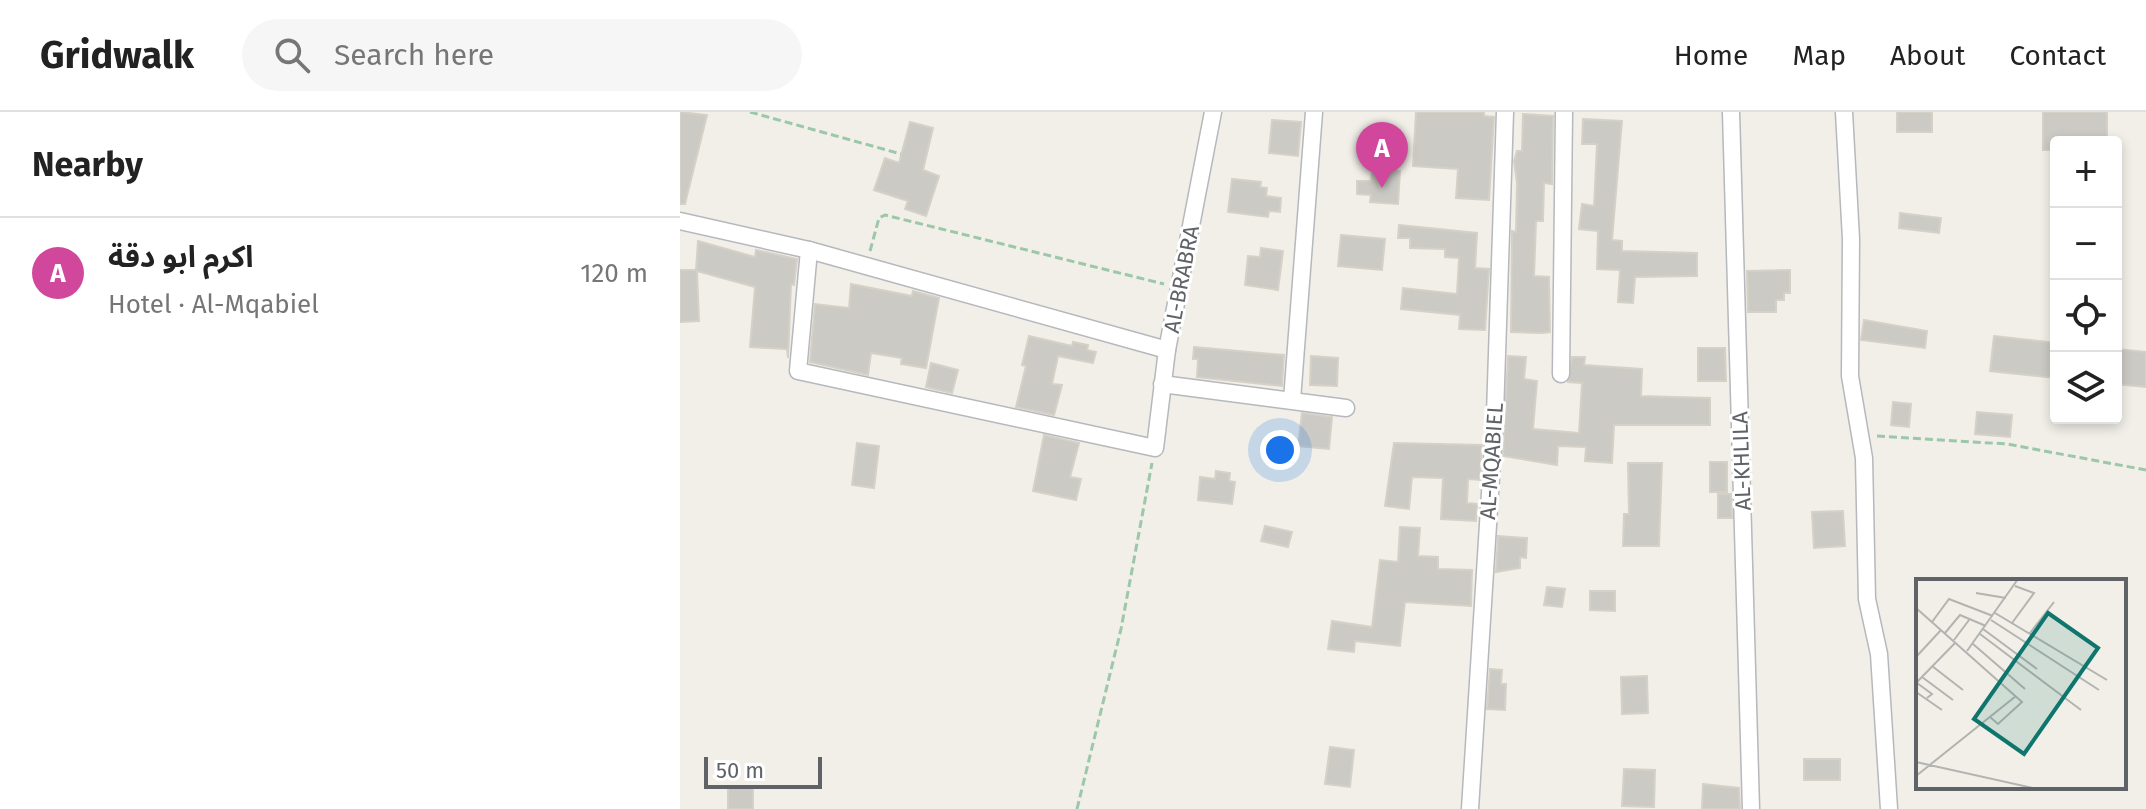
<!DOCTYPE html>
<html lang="en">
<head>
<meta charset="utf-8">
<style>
  :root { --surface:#fff; --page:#f6f6f6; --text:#222; --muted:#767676; --line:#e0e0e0; --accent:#ea4335 }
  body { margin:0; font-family:"Fira Sans","Noto Sans Arabic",sans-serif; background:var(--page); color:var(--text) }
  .controls { position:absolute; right:24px; top:24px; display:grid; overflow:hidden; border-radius:8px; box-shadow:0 4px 12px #0003 }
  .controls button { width:72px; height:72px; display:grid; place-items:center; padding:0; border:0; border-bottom:2px solid var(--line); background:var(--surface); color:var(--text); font:40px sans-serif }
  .scale { position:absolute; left:24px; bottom:20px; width:118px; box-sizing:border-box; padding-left:8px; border:4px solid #5f6368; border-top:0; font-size:22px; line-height:28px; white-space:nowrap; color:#5f6368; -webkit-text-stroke:6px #fff; paint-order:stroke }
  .you { position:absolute; left:600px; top:338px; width:28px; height:28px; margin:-20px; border:6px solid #fff; border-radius:50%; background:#1a73e8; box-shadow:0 0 0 12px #1a73e833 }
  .badge { display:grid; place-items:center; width:52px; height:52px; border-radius:50%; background:var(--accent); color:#fff; font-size:26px; font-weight:700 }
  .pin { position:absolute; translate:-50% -66px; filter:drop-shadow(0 2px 4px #0008) }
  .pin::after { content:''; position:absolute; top:42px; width:28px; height:24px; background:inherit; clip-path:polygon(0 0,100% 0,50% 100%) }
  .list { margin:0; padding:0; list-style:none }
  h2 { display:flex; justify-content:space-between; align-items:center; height:104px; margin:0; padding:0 32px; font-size:34px }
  h2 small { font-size:26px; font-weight:400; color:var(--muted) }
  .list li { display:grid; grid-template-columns:52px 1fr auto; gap:24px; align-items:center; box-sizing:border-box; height:112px; padding:0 32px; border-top:2px solid var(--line) }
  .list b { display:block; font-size:30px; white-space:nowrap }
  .list p { margin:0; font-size:26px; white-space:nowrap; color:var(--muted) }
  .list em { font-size:26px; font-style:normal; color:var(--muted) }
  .icon { flex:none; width:44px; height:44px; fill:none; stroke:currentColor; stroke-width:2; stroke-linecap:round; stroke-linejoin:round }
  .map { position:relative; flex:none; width:1466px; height:697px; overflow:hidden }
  header { display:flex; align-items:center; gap:48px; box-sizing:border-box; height:112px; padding:0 40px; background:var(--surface); border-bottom:2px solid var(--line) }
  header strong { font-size:38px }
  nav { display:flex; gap:44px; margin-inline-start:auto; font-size:28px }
  .search { width:560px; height:72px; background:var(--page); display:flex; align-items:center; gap:20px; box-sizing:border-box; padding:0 28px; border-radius:44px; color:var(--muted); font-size:30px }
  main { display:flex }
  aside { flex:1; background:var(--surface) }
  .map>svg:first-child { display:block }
</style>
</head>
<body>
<header>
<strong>Gridwalk</strong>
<div class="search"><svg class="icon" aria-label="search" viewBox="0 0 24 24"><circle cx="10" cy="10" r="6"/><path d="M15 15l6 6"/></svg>Search here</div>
<nav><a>Home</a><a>Map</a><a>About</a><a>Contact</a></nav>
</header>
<main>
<aside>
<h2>Nearby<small></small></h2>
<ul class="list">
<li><span class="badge" style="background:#d1479c">A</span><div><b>اكرم ابو دقة</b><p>Hotel · Al-Mqabiel</p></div><em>120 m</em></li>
</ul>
</aside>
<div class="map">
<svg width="1466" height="697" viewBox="0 0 1466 697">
  <rect width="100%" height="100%" fill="#f1efe8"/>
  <g fill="#cccac5" stroke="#d6d1c6" stroke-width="2">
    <polygon points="0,0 27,3 5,92 0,92"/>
    <polygon points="736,0 804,0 804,4 814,5 809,88 776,86 778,57 733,54"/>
    <rect x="1217" y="0" width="35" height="20"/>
    <polygon points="1363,0 1427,0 1427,30 1376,30 1376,38 1363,38"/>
    <polygon points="843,2 873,4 872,72 864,71 863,109 856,109 854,164 869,165 870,220 862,221 831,220 832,119 836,120 837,71 834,49 837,39 842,39"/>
    <polygon points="903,7 942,9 932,128 942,129 942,139 1017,141 1017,164 955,165 953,191 938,190 940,158 917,157 918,119 899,117 902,92 914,94 917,32 902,32"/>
    <polygon points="592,8 621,10 618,44 589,41"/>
    <polygon points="230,10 253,16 243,58 259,64 246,104 225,97 228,89 194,78 205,46 219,51"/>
    <polygon points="692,58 720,59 718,92 690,90 691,83 677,82 677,69 691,69"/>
    <polygon points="552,67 581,70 580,75 587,76 586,84 601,86 600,100 589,99 588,105 548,100"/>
    <polygon points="1220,101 1261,106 1259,121 1219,116"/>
    <polygon points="719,113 797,121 795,156 809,157 805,218 779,217 780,203 721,197 723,176 777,182 779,146 765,145 765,137 730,136 730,126 718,126"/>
    <polygon points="661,123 705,127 702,158 658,154"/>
    <polygon points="18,129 75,145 76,138 117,147 114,173 111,172 108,246 107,237 70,235 75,175 17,159 19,209 0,210 0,158 16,158"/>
    <polygon points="581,136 603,139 598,178 565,173 568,144 580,145"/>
    <polygon points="1110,158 1110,181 1104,181 1104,188 1096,188 1096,200 1068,200 1067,159"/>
    <polygon points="171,172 232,184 233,179 259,186 246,256 221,252 222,246 191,241 188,263 130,250 135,192 169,196"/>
    <polygon points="1184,208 1247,219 1245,236 1181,228"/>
    <polygon points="349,224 392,234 393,230 408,233 407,238 416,240 413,251 378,244 372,272 382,273 374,303 336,295 346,254 342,253"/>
    <polygon points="1314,224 1376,231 1376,266 1310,259"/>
    <polygon points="514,235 604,243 602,274 517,265 518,247 513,247"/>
    <polygon points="1018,236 1045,236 1046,269 1018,269"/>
    <polygon points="1436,237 1466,240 1466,275 1436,272"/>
    <polygon points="631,244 658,246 657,274 630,273"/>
    <polygon points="828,244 846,245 844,267 857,269 853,317 899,321 902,271 888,270 892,245 905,245 904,253 962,257 961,284 1030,286 1030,313 934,313 932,351 905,349 906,335 878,334 877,353 823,344"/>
    <polygon points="251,251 278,258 272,281 246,275"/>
    <polygon points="1213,290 1231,292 1229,315 1211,313"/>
    <polygon points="1297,300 1332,303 1330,325 1295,322"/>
    <polygon points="622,301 652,305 649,337 618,334"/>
    <polygon points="364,323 399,331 390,365 401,367 396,388 353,379"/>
    <polygon points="177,331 199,334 194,376 172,373"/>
    <polygon points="714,331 802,333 800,368 788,367 787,391 797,392 796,409 761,407 763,366 732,365 729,397 705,394"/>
    <rect x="1030" y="350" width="17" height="30"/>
    <polygon points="948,351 982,351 979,434 943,434 944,402 949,402"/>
    <polygon points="536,359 550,361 549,369 555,370 552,392 518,388 520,365 535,367"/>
    <polygon points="1038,382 1051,382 1052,406 1038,406"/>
    <polygon points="1163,399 1165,434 1134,436 1132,400"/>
    <polygon points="585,414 612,420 608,435 581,429"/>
    <polygon points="720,415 740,416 738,444 758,445 758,457 792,458 791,494 725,490 720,534 675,529 674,540 648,537 652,509 692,515 700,448 718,450"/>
    <polygon points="818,424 847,426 846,446 840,445 840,456 816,460"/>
    <polygon points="867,475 885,477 882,495 864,493"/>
    <polygon points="910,479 935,479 935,499 910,498"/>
    <polygon points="810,557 822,558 821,572 826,572 825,598 807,597"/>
    <polygon points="967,564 968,601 942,602 941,565"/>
    <polygon points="650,635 674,638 670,675 645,672"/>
    <rect x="1124" y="647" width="36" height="21"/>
    <polygon points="944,657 975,658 974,695 942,694"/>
    <polygon points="1023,672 1059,676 1060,697 1022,697"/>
    <rect x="48" y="675" width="25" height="22"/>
  </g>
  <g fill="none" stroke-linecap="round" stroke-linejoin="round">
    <g stroke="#b5b8bc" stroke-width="19">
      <g id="minor">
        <polyline points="1051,0 1071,697"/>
        <polyline points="1164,0 1171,127 1170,264 1184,346 1187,487 1199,542 1209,697"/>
        <polyline points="0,109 129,138 487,238"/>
        <polyline points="129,138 118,259 475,336 487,238 533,0"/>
        <polyline points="881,262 884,0"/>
        <polyline points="482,272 666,296"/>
        <polyline points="612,288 634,0"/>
        <polyline points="790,697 815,302 825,0"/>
      </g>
    </g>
    <g stroke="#9cc7a9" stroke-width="3" stroke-dasharray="8 4" stroke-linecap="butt">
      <polyline points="70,0 221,42"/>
      <polyline points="190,139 199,106 205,103 484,172"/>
      <polyline points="1197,324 1327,332 1466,358"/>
      <polyline points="397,697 441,517 472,351"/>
    </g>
    <use href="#minor" stroke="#fff" stroke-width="16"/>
  </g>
  <g text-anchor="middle" stroke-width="6" stroke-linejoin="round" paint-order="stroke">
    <g font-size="22" fill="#5f6368" stroke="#fff">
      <text transform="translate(501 167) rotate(-79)" y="8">AL-BRABRA</text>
      <text transform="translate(811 349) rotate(-86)" y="8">AL-MQABIEL</text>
      <text transform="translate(1061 349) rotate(-92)" y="8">AL-KHLILA</text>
    </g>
  </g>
  <g transform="translate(1236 467)">
    <rect width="210" height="210" fill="#f1efe8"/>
    <path fill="none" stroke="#b3b3b1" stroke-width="2" d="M60,14L90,19M0,29L106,123L82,145L74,138M79,34L191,101M75,41L183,111M16,43L33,20L77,37M96,44L118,14L99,7M67,50L121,90M29,54L44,36L70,47M114,54L138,23M64,55L165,131M38,61L53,41M57,65L109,110M51,72L102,0M0,78L25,51M16,87L47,111M6,98L37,121M0,104L40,63M1,104L16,115L11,119M0,113L26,131M0,183L121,210M0,197L100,117"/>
    <path fill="#0f766e" fill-opacity="0.15" stroke="#0f766e" stroke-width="4" d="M132,34L182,69L108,175L58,140Z"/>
    <rect width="210" height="210" fill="none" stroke="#5f6368" stroke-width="4"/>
  </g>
</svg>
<div class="controls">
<button>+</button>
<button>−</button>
<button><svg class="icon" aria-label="locate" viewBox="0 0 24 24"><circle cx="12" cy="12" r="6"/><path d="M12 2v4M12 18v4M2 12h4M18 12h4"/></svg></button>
<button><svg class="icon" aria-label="layers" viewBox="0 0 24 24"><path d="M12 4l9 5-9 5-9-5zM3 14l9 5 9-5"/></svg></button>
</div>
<div class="scale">50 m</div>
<div class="you"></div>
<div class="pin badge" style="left:702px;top:76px;background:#d1479c">A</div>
</div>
</main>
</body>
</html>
